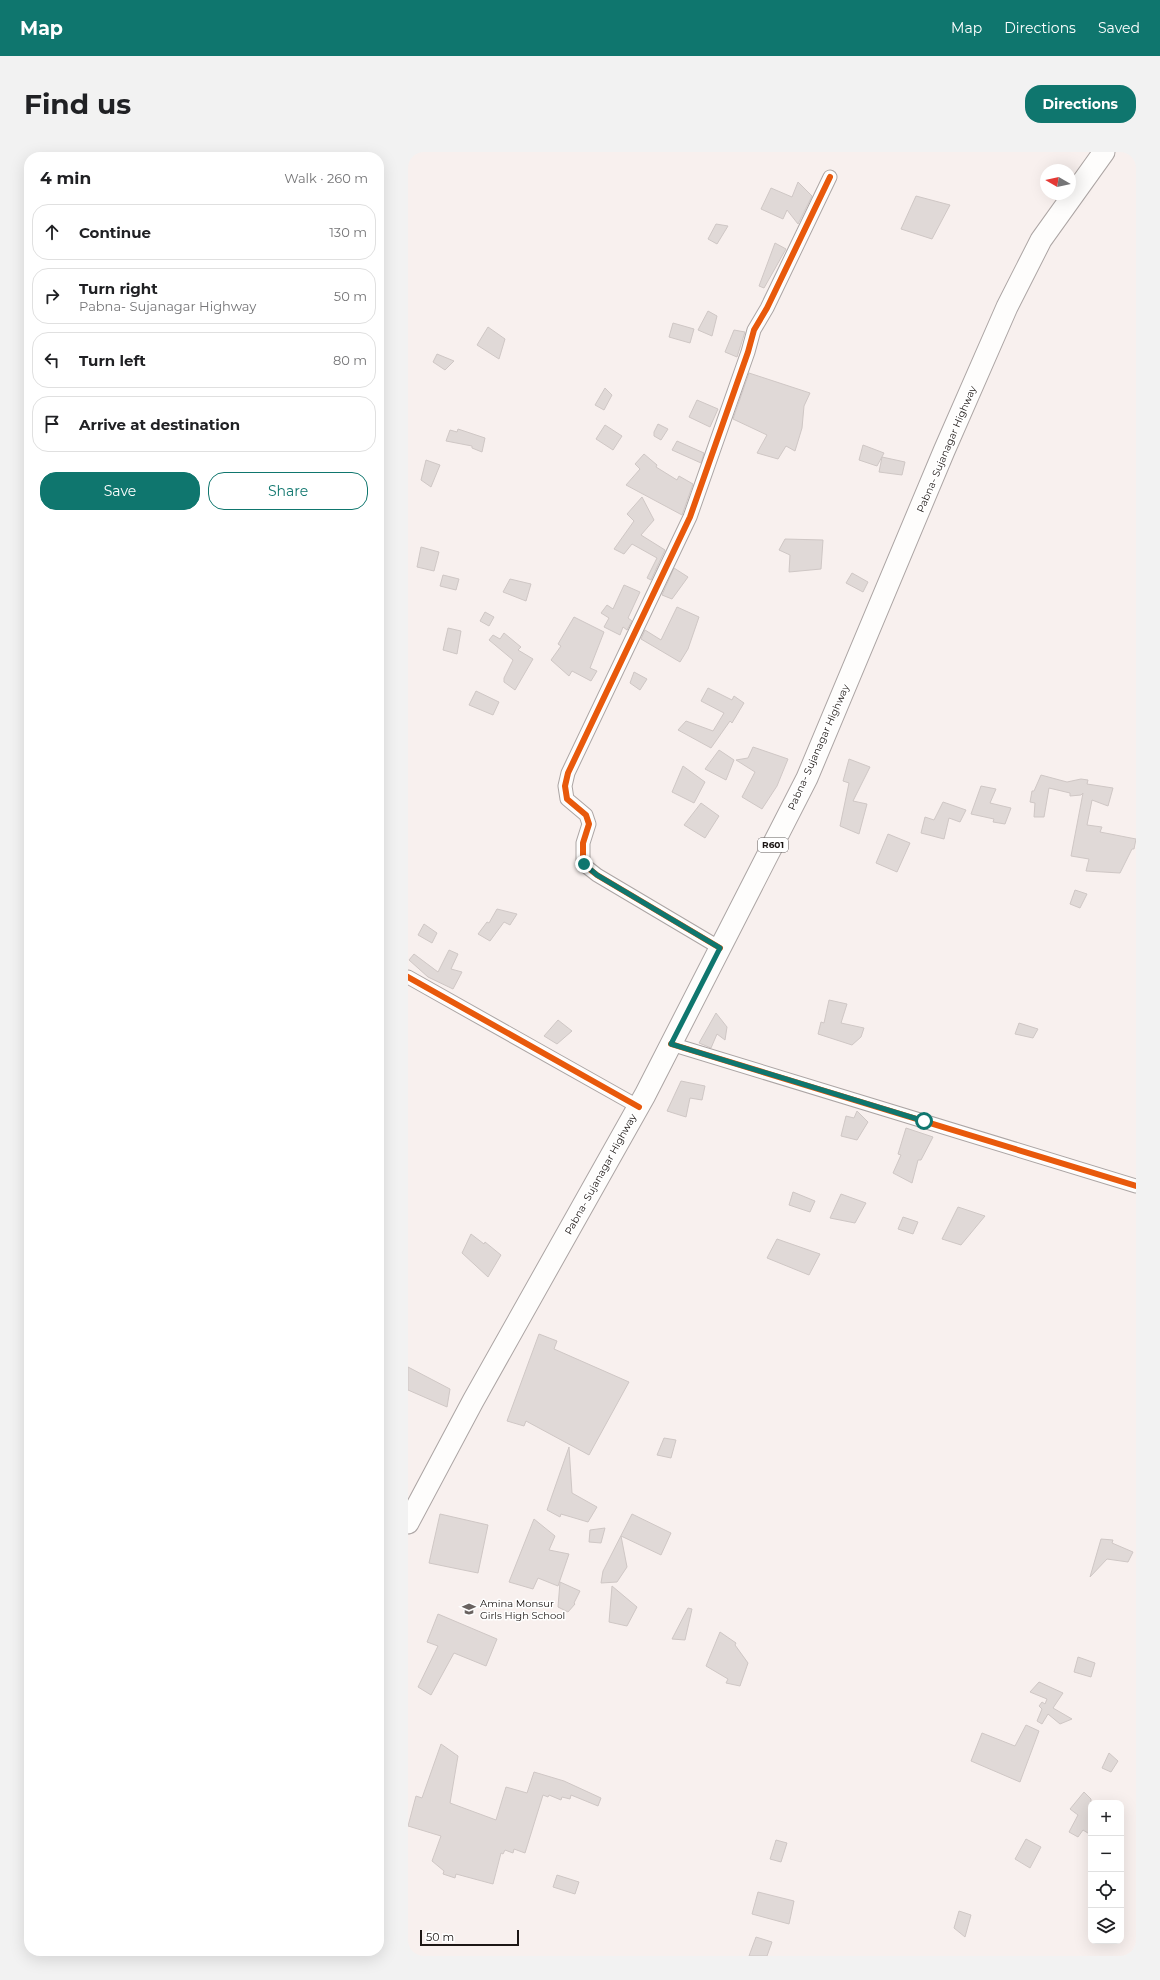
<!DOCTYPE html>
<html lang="en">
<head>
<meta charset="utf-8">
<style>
  :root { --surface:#fff; --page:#f2f2f2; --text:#202124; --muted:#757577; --line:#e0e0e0; --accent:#0f766e }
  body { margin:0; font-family:Montserrat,sans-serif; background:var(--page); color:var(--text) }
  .controls { position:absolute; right:12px; bottom:12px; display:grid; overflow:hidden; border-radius:8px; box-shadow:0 4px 16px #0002 }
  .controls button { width:36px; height:36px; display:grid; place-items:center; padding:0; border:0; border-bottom:1px solid var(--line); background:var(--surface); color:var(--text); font:20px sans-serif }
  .compass { position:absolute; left:632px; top:12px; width:36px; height:36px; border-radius:50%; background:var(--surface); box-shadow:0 4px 16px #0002; rotate:279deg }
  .scale { position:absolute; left:12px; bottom:10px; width:99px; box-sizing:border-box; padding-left:4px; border:2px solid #1c1614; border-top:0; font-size:11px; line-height:14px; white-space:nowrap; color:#1c1614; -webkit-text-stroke:3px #fff; paint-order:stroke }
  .stop { position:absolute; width:12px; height:12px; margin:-9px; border:3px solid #0f766e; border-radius:50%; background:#fff }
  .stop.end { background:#0f766e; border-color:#fff; box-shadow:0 1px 4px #0008 }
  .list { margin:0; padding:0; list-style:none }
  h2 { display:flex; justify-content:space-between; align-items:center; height:52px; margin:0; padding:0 16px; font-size:17px }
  h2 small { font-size:13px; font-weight:400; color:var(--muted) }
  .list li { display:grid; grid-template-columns:26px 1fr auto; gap:12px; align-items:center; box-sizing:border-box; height:56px; margin:0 8px 8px; padding:0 8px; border:1px solid var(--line); border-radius:16px }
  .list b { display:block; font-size:15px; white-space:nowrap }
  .list p { margin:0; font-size:13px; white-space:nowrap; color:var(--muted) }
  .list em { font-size:13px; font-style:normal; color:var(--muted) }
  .actions { display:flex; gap:8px; padding:12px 16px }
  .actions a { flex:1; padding:9px 0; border:1px solid var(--accent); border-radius:16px; text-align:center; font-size:14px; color:var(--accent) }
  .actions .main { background:var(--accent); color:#fff }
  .icon { flex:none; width:22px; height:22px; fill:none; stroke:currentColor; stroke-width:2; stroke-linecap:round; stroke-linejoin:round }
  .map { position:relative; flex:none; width:728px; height:1804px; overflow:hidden; border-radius:16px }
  header { display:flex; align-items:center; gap:24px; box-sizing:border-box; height:56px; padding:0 20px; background:var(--accent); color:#fff }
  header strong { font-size:19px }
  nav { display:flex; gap:22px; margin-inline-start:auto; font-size:14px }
  .intro { display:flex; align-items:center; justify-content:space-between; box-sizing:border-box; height:96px; padding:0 24px }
  h1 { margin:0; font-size:28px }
  .button { padding:10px 18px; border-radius:16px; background:var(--accent); color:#fff; font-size:14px; font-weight:700 }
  main { display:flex; gap:24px; padding:0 24px }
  aside { flex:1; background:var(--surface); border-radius:16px; box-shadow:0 4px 16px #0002 }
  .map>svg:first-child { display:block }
</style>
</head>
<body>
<header>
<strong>Map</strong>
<nav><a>Map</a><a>Directions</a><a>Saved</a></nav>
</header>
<div class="intro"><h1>Find us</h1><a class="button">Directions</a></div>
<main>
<aside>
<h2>4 min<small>Walk · 260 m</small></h2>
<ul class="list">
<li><svg class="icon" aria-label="ahead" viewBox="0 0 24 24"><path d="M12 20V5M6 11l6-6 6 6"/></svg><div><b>Continue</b></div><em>130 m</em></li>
<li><svg class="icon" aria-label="right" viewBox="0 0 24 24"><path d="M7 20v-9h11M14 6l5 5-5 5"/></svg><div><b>Turn right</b><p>Pabna- Sujanagar Highway</p></div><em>50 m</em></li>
<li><svg class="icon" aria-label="left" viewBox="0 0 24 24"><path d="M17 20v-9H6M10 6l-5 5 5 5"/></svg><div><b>Turn left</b></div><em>80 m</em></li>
<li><svg class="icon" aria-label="arrive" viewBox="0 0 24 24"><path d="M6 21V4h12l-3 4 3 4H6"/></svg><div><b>Arrive at destination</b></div></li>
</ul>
<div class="actions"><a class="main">Save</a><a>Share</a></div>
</aside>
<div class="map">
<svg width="728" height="1804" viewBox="0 0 728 1804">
  <rect width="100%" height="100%" fill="#f8f0ee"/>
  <g fill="#e0d9d7" stroke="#cfc7c5">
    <polygon points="390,30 404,44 390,72 379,58 375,67 353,57 363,36 384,45"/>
    <polygon points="508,44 542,53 524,87 493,77"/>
    <polygon points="308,72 320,74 309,92 300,87"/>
    <polygon points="367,91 378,97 356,136 351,134"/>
    <polygon points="300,159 309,164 304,184 290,178"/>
    <polygon points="265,171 286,177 282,191 261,185"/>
    <polygon points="80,175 97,187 91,207 69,193"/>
    <polygon points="326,178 337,180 329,205 317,200"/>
    <polygon points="29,202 46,209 37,218 25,210"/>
    <polygon points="341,221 402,241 396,254 394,276 387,299 378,294 370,307 349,301 359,283 325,267"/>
    <polygon points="197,236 204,243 196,258 187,253"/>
    <polygon points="289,248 310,257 302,275 281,265"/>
    <polygon points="250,272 260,277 253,288 246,284 246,280"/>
    <polygon points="197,273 214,284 205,298 188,287"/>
    <polygon points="50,277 77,286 74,300 64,296 64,294 38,289 42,278 49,280"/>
    <polygon points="269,289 296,301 293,311 264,298"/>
    <polygon points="455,293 476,301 469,314 451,308"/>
    <polygon points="236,302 249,313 248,315 269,328 271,324 285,332 274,363 218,333 232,317 227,312"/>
    <polygon points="474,305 497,310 494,323 471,320"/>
    <polygon points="18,308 32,313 23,335 13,328"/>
    <polygon points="234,345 246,368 233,383 257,398 243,428 239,426 249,406 224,392 216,402 206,397 226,369 219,362"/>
    <polygon points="377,387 415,388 413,417 381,420 382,403 371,398"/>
    <polygon points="13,395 31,400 26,419 9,415"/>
    <polygon points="266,416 280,425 264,447 254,443"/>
    <polygon points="444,421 460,430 455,440 438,431"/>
    <polygon points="35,423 51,427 48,438 32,434"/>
    <polygon points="102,427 123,432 118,449 95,440"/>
    <polygon points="216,433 232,440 220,466 224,469 219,478 215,475 212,483 196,475 201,466 193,461 199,453 205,457"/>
    <polygon points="269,455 291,465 280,497 272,510 233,487 237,478 253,488"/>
    <polygon points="77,460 86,465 81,474 72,469"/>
    <polygon points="166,465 196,480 182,516 189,519 183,529 164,519 161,524 143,508 153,494 150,492"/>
    <polygon points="40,476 53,479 49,502 35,498"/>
    <polygon points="96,481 113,495 110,498 125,507 107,538 96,530 96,526 105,508 81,488 85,483 92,487"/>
    <polygon points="226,520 239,527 232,538 222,531"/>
    <polygon points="300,536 324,548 326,544 336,551 324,571 322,569 303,596 270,578 278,569 305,579 316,561 293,549"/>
    <polygon points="68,539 91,550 85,563 61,553"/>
    <polygon points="345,595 380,607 369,634 354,657 334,645 347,620 328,608 340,606"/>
    <polygon points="311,598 326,608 318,628 297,617"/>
    <polygon points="441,607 462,615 445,649 459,652 451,682 432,674 441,631 435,629"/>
    <polygon points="275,614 297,630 286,651 264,640"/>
    <polygon points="633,623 659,630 673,627 680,628 679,632 705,636 700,654 684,648 679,673 694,675 692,680 728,687 726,697 724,697 712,721 678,719 681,707 663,704 675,641 673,643 662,644 662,641 641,636 636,665 626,665 627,651 622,650 624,639 626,639"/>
    <polygon points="573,634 588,637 582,651 603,656 597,672 585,670 586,667 563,662"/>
    <polygon points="535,650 558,658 552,670 541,666 536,687 513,681 517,665 526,668"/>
    <polygon points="293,651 311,664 297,686 276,673"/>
    <polygon points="480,682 502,691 489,720 468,711"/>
    <polygon points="667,738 679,742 672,756 662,752"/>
    <polygon points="89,757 109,762 102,773 96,770 82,789 70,782 79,770 81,771"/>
    <polygon points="16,772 29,781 24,791 10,783"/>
    <polygon points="41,798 50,802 43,817 54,820 45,837 20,825 1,808 6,802 30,820"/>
    <polygon points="421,848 439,852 433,871 456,876 453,885 444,893 410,882 413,870 416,871"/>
    <polygon points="308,861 319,875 317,888 309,882 303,896 291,891"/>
    <polygon points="150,868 164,879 149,892 136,884"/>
    <polygon points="611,871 630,877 625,886 607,882"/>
    <polygon points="273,929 297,934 294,948 282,946 278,965 259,959"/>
    <polygon points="449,959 460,970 449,988 433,984 438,964 446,966"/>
    <polygon points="498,976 525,985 513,1008 510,1008 504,1031 485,1021 493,1003 490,1002"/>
    <polygon points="385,1040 407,1049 402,1060 381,1053"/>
    <polygon points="433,1042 458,1051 447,1071 422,1066"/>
    <polygon points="550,1055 577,1064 553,1093 534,1087"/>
    <polygon points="495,1065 510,1070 505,1082 490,1077"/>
    <polygon points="63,1082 76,1092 77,1090 93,1103 80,1125 54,1101"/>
    <polygon points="369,1087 412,1102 401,1123 359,1106"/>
    <polygon points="131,1182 149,1189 146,1197 221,1230 181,1303 118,1269 116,1274 99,1269"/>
    <polygon points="0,1215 42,1237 39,1255 0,1238"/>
    <polygon points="256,1286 268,1288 263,1306 249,1303"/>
    <polygon points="161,1295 164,1341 189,1355 180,1370 153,1362 152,1365 139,1358"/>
    <polygon points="32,1362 80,1373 70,1421 21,1411"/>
    <polygon points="224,1362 263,1381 253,1403 213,1384 219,1415 209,1430 193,1431 195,1419"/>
    <polygon points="126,1367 147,1384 141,1398 161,1402 150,1434 130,1426 125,1437 101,1430"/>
    <polygon points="197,1376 193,1391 181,1390 182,1378"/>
    <polygon points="693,1387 705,1388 704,1391 725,1400 720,1410 699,1407 682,1425"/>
    <polygon points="152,1430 172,1439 166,1451 167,1452 160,1460 150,1455"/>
    <polygon points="204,1434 229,1455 219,1474 201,1470"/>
    <polygon points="280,1456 284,1457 277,1488 264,1487"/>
    <polygon points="30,1462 89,1487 78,1514 46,1501 23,1543 10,1535 30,1494 19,1490"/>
    <polygon points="312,1480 328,1491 327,1493 340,1511 332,1534 318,1531 320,1527 298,1514"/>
    <polygon points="670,1505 687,1511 683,1525 666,1520"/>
    <polygon points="631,1530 655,1541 645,1556 664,1567 652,1572 640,1562 634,1572 629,1569 634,1557 631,1554 634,1550 637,1552 639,1547 622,1540"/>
    <polygon points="618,1573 631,1579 612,1630 563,1609 574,1581 607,1594"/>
    <polygon points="33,1592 50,1604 42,1651 88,1668 98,1635 119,1641 126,1620 156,1629 193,1646 190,1654 163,1643 162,1647 154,1645 153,1648 141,1643 140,1645 135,1643 117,1701 106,1697 105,1701 97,1698 95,1702 93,1701 85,1732 48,1722 47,1726 35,1722 36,1719 24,1709 33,1684 0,1674 8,1644 14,1646"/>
    <polygon points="701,1601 710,1609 703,1620 694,1616"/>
    <polygon points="676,1640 683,1647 683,1683 675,1678 670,1685 661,1680 670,1663 662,1657"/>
    <polygon points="618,1687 633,1695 622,1716 607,1707"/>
    <polygon points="368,1688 379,1691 373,1710 362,1707"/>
    <polygon points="149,1723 171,1730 167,1742 145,1735"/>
    <polygon points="350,1740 386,1749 381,1772 344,1762"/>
    <polygon points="551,1759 563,1763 557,1785 546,1776"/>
    <polygon points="348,1785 364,1790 359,1804 341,1804"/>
  </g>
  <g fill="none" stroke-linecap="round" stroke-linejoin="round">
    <g stroke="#aca5a4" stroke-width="15">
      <g id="minor">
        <polyline points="312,796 189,723 175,712 175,691 181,672 178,663 159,647 157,634 160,621 282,365 340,200 346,178 359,156 422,25"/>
        <polyline points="0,825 231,955"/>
        <polyline points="263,892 728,1034"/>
      </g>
    </g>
    <g stroke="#aca5a4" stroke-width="23">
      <polyline id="primary" points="0,1371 65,1249 237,943 399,626 536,299 599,155 633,88 696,0"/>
    </g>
    <use href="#minor" stroke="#fefdfc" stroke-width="13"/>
    <use href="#primary" stroke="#fefdfc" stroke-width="21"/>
    <g stroke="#fff" stroke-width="8">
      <g id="cycleway">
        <polyline points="312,796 189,723 175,712 175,691 181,672 178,663 159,647 157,634 160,621 282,365 340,200 346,178 359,156 422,25"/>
        <polyline points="0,825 231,955"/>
        <polyline points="263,892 728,1034"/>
      </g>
    </g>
    <use href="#cycleway" stroke="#e8590c" stroke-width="6"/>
  </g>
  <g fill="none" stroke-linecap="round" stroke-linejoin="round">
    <polyline stroke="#0f766e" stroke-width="5" points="176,712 189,723 312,796 263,892 516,969"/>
  </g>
  <defs>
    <g id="school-bare" transform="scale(1.08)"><path d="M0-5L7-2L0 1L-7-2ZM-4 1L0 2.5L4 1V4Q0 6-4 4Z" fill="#696260" stroke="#fff" stroke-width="2.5" paint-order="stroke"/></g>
  </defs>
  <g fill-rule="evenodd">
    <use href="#school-bare" x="61" y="1457"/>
  </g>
  <g text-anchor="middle" stroke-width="3" stroke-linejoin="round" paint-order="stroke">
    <rect fill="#fff" stroke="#605c5a" stroke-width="1" x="350" y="686" width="30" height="14" rx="3"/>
    <g font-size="9" font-weight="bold" fill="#1c1614">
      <text x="365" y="696">R601</text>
    </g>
    <g font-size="10" fill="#1c1614" stroke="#fff">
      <text transform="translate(538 297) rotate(-67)" y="4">Pabna- Sujanagar Highway</text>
      <text transform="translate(410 595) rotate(-66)" y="4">Pabna- Sujanagar Highway</text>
      <text transform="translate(192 1022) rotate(-61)" y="4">Pabna- Sujanagar Highway</text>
    </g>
    <g font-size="10" fill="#1c1614" stroke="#fff" text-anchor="start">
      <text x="72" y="1455">Amina Monsur<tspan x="72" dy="12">Girls High School</tspan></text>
    </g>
  </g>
</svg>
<div class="controls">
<button>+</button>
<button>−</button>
<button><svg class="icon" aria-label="locate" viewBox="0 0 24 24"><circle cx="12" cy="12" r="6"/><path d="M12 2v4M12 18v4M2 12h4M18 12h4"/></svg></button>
<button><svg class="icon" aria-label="layers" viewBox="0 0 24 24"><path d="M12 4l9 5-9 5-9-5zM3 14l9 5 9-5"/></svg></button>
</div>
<svg class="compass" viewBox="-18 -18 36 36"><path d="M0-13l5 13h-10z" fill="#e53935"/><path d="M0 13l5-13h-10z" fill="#757577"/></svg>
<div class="scale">50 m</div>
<div class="stop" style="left:516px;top:969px"></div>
<div class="stop end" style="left:176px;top:712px"></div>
</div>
</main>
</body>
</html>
